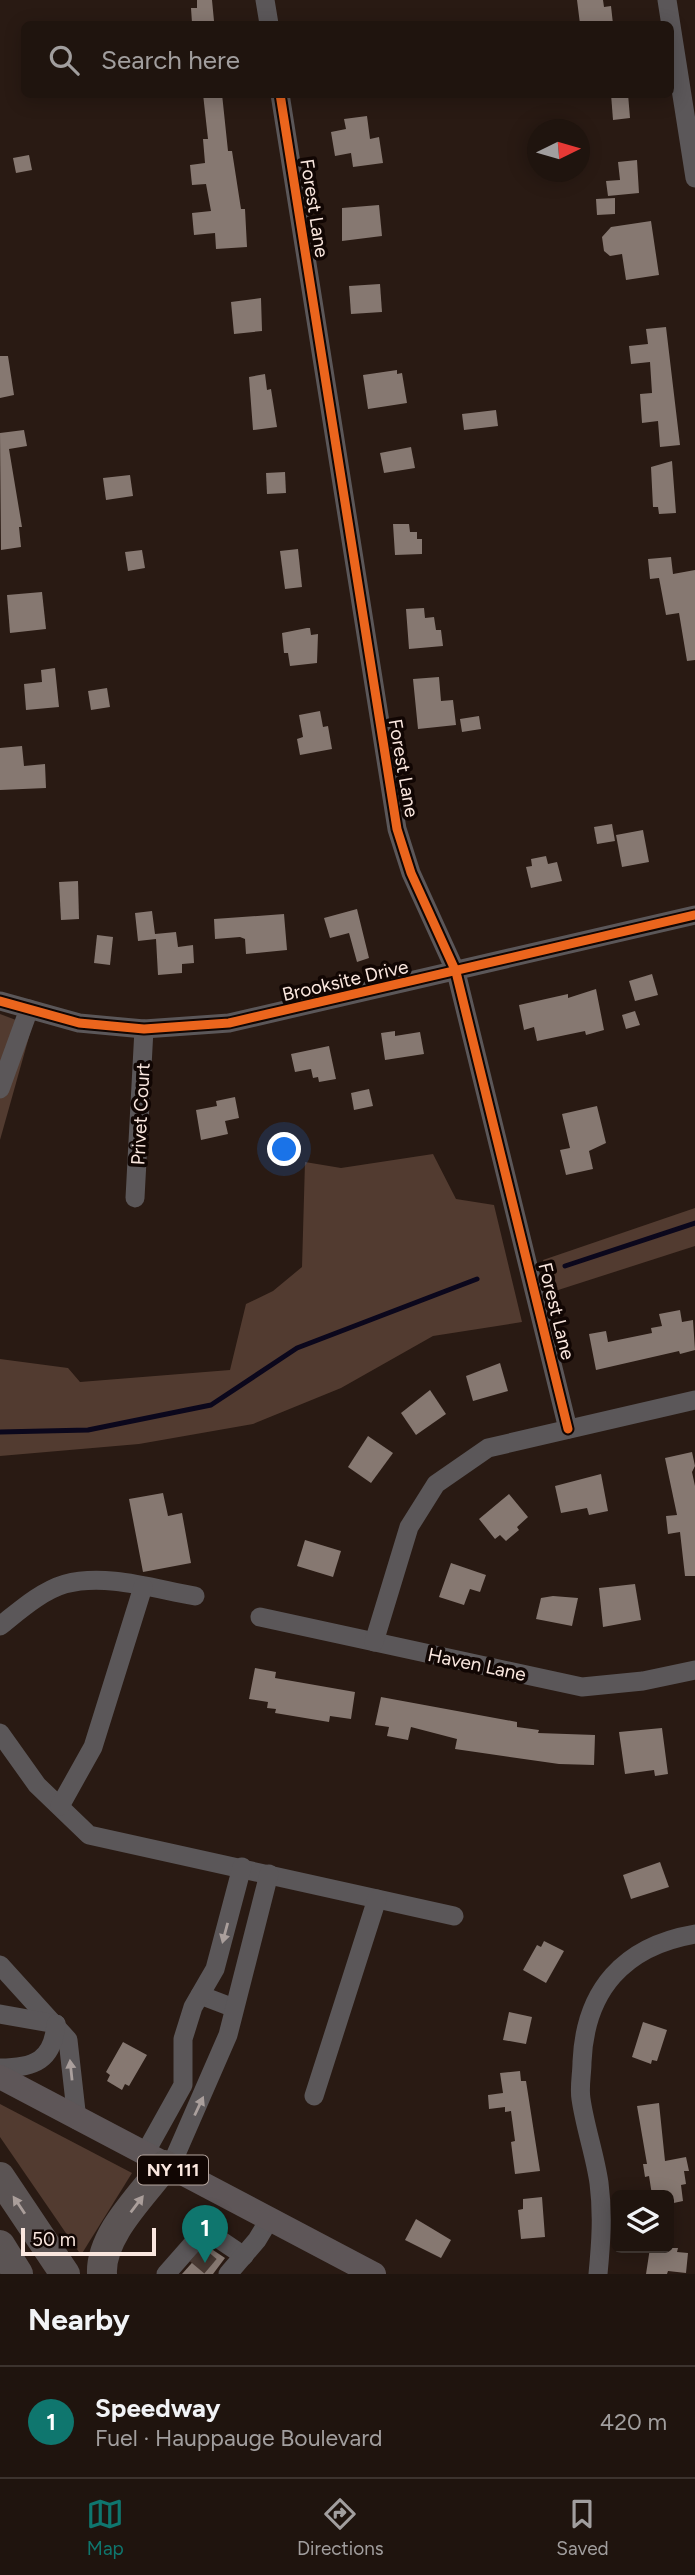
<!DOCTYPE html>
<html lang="en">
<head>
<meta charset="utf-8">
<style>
  :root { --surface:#1f140e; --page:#2c211c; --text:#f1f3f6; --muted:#a19e9e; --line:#3c332e; --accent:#0f766e }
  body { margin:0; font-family:Figtree,sans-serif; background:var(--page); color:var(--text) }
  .controls { position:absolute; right:21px; bottom:21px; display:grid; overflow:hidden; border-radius:10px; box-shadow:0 4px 18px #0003 }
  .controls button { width:63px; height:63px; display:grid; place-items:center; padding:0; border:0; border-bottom:2px solid var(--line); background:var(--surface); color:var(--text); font:35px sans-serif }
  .compass { position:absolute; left:527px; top:119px; width:63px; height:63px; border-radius:50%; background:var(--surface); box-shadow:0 4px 18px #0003; rotate:85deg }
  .scale { position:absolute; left:21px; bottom:18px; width:135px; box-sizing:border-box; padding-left:7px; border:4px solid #fae7df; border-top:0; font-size:19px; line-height:24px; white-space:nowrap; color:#fae7df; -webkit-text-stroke:5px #110603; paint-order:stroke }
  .you { position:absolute; left:285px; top:1150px; width:24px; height:24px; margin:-18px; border:5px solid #fff; border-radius:50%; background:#1a73e8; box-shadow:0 0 0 10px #1a73e833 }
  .badge { display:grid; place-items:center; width:46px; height:46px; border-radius:50%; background:var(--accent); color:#fff; font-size:23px; font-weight:700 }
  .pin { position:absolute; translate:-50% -58px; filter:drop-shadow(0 2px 4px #0008) }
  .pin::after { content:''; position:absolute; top:37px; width:24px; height:21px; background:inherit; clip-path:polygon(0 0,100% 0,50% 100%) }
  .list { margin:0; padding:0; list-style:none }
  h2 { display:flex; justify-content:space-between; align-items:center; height:91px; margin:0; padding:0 28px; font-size:30px }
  h2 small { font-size:23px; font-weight:400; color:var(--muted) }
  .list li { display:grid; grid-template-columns:46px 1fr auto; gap:21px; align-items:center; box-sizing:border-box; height:112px; padding:0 28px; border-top:2px solid var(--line) }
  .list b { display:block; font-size:26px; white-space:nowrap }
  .list p { margin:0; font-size:23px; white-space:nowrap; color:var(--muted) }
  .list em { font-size:23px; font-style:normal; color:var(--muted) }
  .icon { flex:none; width:38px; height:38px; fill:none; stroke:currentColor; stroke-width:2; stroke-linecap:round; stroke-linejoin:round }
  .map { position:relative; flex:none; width:695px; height:2274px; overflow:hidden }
  .search { position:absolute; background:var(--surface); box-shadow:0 4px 18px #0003; left:21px; right:21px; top:21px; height:77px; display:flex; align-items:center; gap:18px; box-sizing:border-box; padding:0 24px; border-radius:10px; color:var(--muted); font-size:26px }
  .sheet { height:203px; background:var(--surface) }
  nav { display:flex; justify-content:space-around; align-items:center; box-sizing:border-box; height:98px; border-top:2px solid var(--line); background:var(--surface); font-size:19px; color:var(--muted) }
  nav a { display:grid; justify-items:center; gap:4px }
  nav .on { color:var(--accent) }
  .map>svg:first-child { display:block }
</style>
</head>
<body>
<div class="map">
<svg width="695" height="2274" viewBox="0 0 695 2274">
  <rect width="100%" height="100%" fill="#291a13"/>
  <g fill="#523b30">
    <polygon points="0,1014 32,1026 0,1140"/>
    <polygon points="433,1154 456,1199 494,1205 522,1322 433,1336 341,1388 253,1424 139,1444 0,1456 0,1359 68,1368 80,1382 230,1370 246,1304 273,1291 302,1267 305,1162 341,1168"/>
    <polygon points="695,1208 695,1246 552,1292 543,1260"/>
    <polygon points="0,2104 132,2173 81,2255 0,2137"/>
  </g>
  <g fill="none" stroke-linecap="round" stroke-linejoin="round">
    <g stroke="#0b071c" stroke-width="5">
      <polyline points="565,1266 695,1223"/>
      <polyline points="0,1432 88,1430 211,1405 297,1348 477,1279"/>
    </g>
  </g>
  <g fill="#867871">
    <polygon points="197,0 212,0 214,21 192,23 191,8 197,8"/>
    <polygon points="577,0 603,0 604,7 611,6 613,24 580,24"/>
    <polygon points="203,94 222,94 228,151 232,151 241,209 245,209 247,247 216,249 215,233 194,235 192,213 211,211 206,184 192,185 190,165 205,163 203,139 208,139"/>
    <polygon points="611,94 628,94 630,118 613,120"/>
    <polygon points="367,116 370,139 379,137 383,163 353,167 351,153 335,156 331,132 346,129 344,119"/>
    <polygon points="29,155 32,170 16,173 13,158"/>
    <polygon points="637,160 639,193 608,196 606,181 620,180 618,162"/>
    <polygon points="615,198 615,214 597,215 596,199"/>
    <polygon points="379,205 382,236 342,241 342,208"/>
    <polygon points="651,221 659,275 626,280 622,254 610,256 604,251 602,237 611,227"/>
    <polygon points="380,284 382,312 351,314 349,286"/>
    <polygon points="261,298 262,331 234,334 231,302"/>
    <polygon points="666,327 680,445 660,447 658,421 642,423 640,394 652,393 650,362 631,364 629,346 648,344 646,329"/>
    <polygon points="0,356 8,356 14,395 0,398"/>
    <polygon points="397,370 397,374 402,373 407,403 368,409 363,375"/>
    <polygon points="265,374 267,390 271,389 277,427 253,430 249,377"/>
    <polygon points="496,410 498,426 464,430 462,414"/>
    <polygon points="24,430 27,446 9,449 22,527 19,527 21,547 1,550 0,433"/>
    <polygon points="411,447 415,468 384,473 380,453"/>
    <polygon points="672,461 676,513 659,514 658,507 653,507 651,467"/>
    <polygon points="285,472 286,493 267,494 266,473"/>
    <polygon points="130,475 133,496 106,500 103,478"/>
    <polygon points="393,524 409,524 410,532 417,532 417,539 422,539 422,554 395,555"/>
    <polygon points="298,549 302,587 285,589 280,551"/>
    <polygon points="142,550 145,568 128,571 125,552"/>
    <polygon points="671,557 673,574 695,570 695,660 687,661 679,613 666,615 659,578 650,579 648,559"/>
    <polygon points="42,592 46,629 10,633 7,595"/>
    <polygon points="424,608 425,618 434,617 436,630 441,630 443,646 409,649 406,609"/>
    <polygon points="307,628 310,628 311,635 318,634 317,663 290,666 288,653 284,653 282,633"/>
    <polygon points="55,668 59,707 26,710 24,684 42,682 41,670"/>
    <polygon points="439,677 441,701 453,700 456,725 418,729 413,679"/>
    <polygon points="107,688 110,707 91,710 88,691"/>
    <polygon points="320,711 323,727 328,726 332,749 300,755 297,739 303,737 299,715"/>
    <polygon points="479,716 481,729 462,732 460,719"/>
    <polygon points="22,746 24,766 45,764 46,788 0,790 0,748"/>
    <polygon points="612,824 615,841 597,844 594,827"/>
    <polygon points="643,830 649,862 622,867 616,835"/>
    <polygon points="546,856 548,864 557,862 562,881 531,888 526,867 532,866 531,859"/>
    <polygon points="78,881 79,919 61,920 59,882"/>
    <polygon points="357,909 369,958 357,962 349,933 330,938 324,918"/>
    <polygon points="152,911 155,934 176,932 178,947 193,945 194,963 182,964 182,973 158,975 156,939 138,941 135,913"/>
    <polygon points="284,914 287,950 246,954 245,939 240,937 215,939 214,919"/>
    <polygon points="97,935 113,937 110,965 94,963"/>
    <polygon points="652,974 658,995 635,1001 629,981"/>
    <polygon points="596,989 604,1030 586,1035 585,1031 537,1041 534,1027 524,1030 519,1005 568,994 568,998"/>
    <polygon points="635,1011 640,1025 626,1029 622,1015"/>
    <polygon points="395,1031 395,1036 420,1032 424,1054 385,1060 381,1033"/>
    <polygon points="329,1046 336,1079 319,1082 318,1077 313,1078 311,1069 295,1072 291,1054"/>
    <polygon points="369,1089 373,1106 354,1110 351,1093"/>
    <polygon points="235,1097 239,1118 225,1121 228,1134 201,1140 196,1110 217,1106 216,1101"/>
    <polygon points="597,1106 606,1143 589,1151 593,1169 566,1175 560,1150 570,1148 562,1114"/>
    <polygon points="680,1310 682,1322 693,1320 695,1350 680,1354 679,1351 596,1370 589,1334 606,1331 608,1342 652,1333 651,1328 662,1326 659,1314"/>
    <polygon points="500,1363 508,1391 473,1401 466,1376"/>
    <polygon points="430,1390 446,1414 416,1435 401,1413"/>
    <polygon points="368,1436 393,1453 371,1483 348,1467"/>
    <polygon points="692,1452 695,1466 692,1472 695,1486 695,1576 685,1576 680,1532 668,1534 666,1516 677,1515 665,1458"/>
    <polygon points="601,1474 608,1511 589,1515 587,1508 561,1513 555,1486"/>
    <polygon points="163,1493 168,1516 182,1513 191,1563 143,1572 129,1499"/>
    <polygon points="509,1494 528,1517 517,1527 519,1530 506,1541 500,1535 495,1539 479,1519"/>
    <polygon points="305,1540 341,1551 333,1577 297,1566"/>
    <polygon points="451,1563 486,1575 480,1592 470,1589 464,1605 439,1597"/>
    <polygon points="635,1584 641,1620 603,1627 599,1588"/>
    <polygon points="553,1596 578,1598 572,1626 536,1619 541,1598"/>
    <polygon points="255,1668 276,1672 275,1678 355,1692 351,1719 330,1716 329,1722 275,1713 276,1709 267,1708 268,1702 249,1699"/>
    <polygon points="381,1697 517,1722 517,1727 539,1730 538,1733 595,1735 594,1765 559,1764 455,1749 457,1739 411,1727 408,1740 387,1736 389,1727 375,1725"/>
    <polygon points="662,1728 668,1774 655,1776 654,1770 625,1774 619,1732"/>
    <polygon points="660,1862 669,1887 631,1899 623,1875"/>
    <polygon points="544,1941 564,1951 546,1983 523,1970 537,1945 541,1947"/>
    <polygon points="509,2012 532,2017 526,2044 503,2040"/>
    <polygon points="643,2022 667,2030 657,2061 652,2060 651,2064 632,2057"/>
    <polygon points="123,2042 147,2055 129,2086 125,2084 122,2090 107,2081 110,2075 106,2072"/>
    <polygon points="520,2071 521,2081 526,2081 540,2171 515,2174 511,2142 515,2141 511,2111 505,2112 505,2107 489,2109 488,2095 503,2093 500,2073"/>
    <polygon points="659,2103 665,2161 686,2157 689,2171 684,2171 686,2184 681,2185 683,2201 669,2204 669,2195 652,2195 649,2176 645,2177 643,2164 647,2164 637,2106"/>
    <polygon points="542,2197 545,2237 521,2239 518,2210 523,2209 523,2199"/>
    <polygon points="416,2219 451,2240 441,2258 405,2240"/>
    <polygon points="207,2246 225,2258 213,2274 182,2274"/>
    <polygon points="650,2248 678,2248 677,2252 688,2253 686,2273 668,2271 667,2274 646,2274"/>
  </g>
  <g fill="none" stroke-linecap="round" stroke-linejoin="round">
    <polyline stroke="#483932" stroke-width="19" stroke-dasharray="19 10" stroke-linecap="butt" points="196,2254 216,2271"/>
    <g stroke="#5b5759" stroke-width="19">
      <polyline points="265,0 269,24"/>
      <polyline points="667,0 695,178"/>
      <polyline points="280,94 397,829 411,873 456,972 568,1429"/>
      <polyline points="0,1001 79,1023 144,1029 229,1023 695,915"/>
      <polyline points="0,1089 29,1009"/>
      <polyline points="135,1198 144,1029"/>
      <polyline points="260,1617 582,1687 643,1681 695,1670"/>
      <path d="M0,1626C19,1611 41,1591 65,1584C106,1573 154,1589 195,1596"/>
      <polyline points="374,1642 409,1527 436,1484 488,1448 695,1400"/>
      <polyline points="0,1733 37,1785 89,1835 454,1916"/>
      <polyline points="60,1806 93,1747 143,1587"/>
      <polyline points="0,1965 68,2040 77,2120"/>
      <polyline points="200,1995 234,2008"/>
      <polyline points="0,2014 56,2024"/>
      <path d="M0,2068C35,2068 53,2060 56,2024"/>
      <polyline points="314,2096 377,1899"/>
      <polyline points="144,2155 183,2085 183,2039 193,2007 215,1969 242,1867"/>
      <polyline points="170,2168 228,2035 269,1874"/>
      <polyline points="166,2274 203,2232 207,2231 244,2256"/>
      <polyline points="228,2274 257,2240 269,2220"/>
      <path d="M598,2274C601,2243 603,2214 599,2183C595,2155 585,2127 581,2099C579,2087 582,2074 582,2062C585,1990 624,1946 695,1934"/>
    </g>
    <polyline stroke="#5e5658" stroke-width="24" points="0,2077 374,2274"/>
    <g stroke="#5b5454" stroke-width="30">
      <polyline points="0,2177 65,2274"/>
      <polyline points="0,2245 18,2274"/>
      <path d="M102,2274C100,2235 143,2195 165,2165"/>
    </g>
    <g stroke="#110603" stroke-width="13">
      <g id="cycleway">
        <polyline points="280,94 397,829 411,873 456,972 568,1429"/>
        <polyline points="0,1001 79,1023 144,1029 229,1023 695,915"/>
      </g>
    </g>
    <use href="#cycleway" stroke="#eb651d" stroke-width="9"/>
  </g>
  <defs><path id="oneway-solid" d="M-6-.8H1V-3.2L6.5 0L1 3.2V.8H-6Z" transform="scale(1.75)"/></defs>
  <g fill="#aa9f9c">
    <use href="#oneway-solid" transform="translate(225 1933) rotate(105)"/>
    <use href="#oneway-solid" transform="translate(71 2070) rotate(-96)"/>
    <use href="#oneway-solid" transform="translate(199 2106) rotate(-65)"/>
  </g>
  <g fill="#aa9e9a">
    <use href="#oneway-solid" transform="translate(137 2204) rotate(-53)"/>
    <use href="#oneway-solid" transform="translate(19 2205) rotate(-124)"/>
  </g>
  <g text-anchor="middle" stroke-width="7" stroke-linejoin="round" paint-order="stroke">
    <rect fill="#110603" stroke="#b4a49d" stroke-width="2" x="138" y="2155.5" width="70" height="29" rx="5"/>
    <g font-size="18" font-weight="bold" fill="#fae7df">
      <text x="173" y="2176">NY 111</text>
    </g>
    <g font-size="19" fill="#fae7df" stroke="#110603">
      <text transform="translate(315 208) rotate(81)" y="7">Forest Lane</text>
      <text transform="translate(404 768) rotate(80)" y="7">Forest Lane</text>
      <text transform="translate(345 980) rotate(-13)" y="7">Brooksite Drive</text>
      <text transform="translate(140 1114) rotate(-87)" y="7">Privet Court</text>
      <text transform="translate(557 1311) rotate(76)" y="7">Forest Lane</text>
      <text transform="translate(477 1664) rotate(12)" y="7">Haven Lane</text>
    </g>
  </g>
</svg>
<div class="controls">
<button><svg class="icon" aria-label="layers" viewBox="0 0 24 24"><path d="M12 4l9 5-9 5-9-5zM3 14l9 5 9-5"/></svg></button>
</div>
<svg class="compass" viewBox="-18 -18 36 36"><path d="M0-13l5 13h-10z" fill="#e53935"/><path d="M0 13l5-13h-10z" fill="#a19e9e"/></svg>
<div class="scale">50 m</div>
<div class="you"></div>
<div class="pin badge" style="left:205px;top:2263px">1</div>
<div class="search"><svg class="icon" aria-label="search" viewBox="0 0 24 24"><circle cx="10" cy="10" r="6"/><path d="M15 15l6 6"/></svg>Search here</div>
</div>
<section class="sheet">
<h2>Nearby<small></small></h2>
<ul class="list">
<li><span class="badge">1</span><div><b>Speedway</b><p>Fuel · Hauppauge Boulevard</p></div><em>420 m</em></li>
</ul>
</section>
<nav>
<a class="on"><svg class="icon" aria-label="map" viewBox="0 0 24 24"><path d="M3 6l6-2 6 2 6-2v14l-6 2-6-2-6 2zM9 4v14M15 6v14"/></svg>Map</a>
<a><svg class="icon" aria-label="directions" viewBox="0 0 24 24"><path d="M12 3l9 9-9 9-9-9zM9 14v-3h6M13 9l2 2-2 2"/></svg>Directions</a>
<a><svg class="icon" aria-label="saved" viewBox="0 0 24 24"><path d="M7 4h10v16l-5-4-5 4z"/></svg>Saved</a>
</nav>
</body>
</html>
